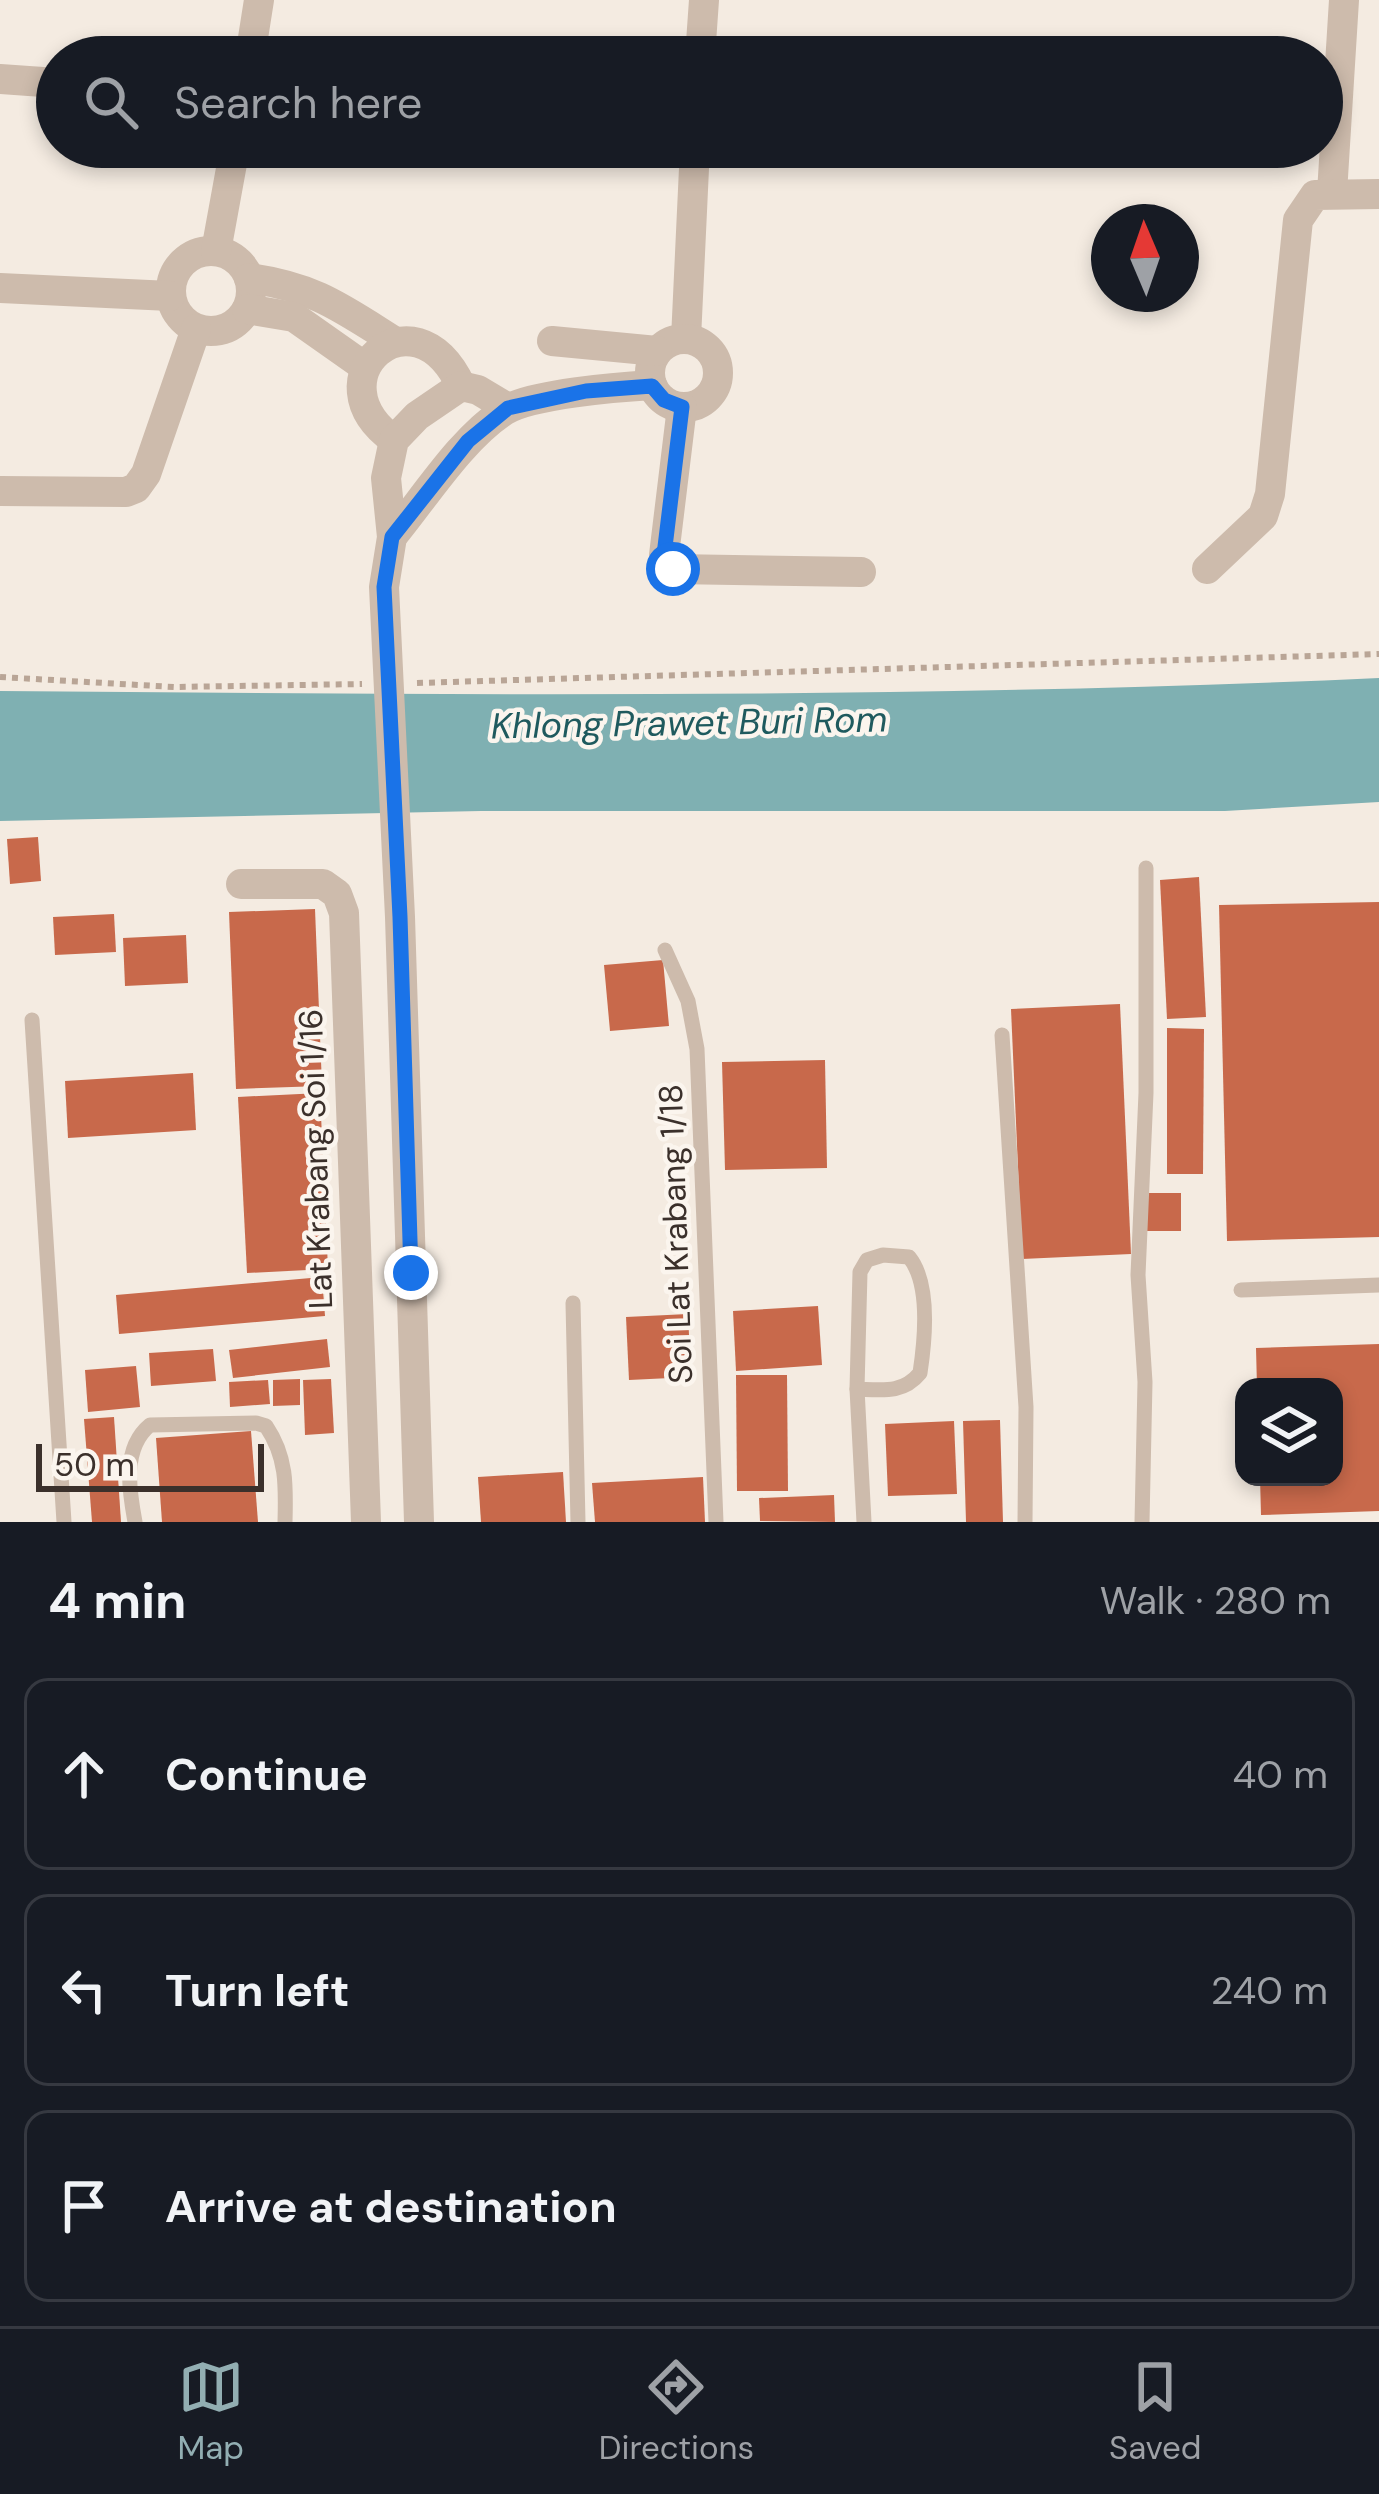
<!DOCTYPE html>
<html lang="en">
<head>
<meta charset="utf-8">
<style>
  :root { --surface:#171b24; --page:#20242c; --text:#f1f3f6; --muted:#9ea1a6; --line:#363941; --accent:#92aeb2 }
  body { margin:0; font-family:"DM Sans",sans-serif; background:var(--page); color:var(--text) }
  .controls { position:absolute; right:36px; bottom:36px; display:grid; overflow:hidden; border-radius:24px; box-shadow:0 6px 18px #0003 }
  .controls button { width:108px; height:108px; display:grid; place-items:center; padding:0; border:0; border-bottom:3px solid var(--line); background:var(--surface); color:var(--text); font:60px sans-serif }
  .compass { position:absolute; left:1091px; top:204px; width:108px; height:108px; border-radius:50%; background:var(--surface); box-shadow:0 6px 18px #0003; rotate:358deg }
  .scale { position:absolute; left:36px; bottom:30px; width:228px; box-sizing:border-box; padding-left:12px; border:6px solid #3b302b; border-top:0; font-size:33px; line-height:42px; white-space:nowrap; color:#3b302b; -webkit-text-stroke:9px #fbf5ee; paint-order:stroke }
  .stop { position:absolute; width:36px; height:36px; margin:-27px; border:9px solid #1a73e8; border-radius:50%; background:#fff }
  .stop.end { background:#1a73e8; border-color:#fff; box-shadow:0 3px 12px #0008 }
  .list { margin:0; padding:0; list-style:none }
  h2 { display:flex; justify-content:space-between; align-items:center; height:156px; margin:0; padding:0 48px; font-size:51px }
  h2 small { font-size:39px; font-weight:400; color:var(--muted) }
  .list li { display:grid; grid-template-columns:78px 1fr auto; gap:36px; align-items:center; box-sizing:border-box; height:192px; margin:0 24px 24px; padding:0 24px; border:3px solid var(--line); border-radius:24px }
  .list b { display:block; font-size:45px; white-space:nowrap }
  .list em { font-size:39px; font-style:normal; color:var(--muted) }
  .icon { flex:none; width:66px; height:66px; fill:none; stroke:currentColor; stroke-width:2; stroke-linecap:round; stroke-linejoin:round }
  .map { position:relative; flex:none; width:1379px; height:1522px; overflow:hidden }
  .search { position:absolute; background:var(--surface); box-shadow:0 6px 18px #0003; left:36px; right:36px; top:36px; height:132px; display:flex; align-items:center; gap:30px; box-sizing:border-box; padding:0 42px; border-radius:66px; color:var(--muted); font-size:45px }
  .sheet { height:804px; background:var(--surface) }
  nav { display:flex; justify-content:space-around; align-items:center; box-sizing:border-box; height:168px; border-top:3px solid var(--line); background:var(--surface); font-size:33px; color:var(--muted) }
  nav a { display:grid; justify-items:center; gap:6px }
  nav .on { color:var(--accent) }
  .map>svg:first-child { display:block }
</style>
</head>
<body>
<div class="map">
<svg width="1379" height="1522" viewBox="0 0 1379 1522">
  <rect width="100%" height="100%" fill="#f4ebe1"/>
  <path fill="#7fb0b2" d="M1379,678V802L1225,811H481L0,821V691C459,695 920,699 1379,678Z"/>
  <g fill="#c8694b">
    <polygon points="38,837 41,881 10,884 7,839"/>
    <polygon points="1199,877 1206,1017 1167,1019 1160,880"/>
    <polygon points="1379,902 1379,1237 1227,1241 1219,905"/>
    <polygon points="315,909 322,1086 236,1089 229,912"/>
    <polygon points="114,914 116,952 55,955 53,917"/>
    <polygon points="186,935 188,983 125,986 123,938"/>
    <polygon points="663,960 669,1026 610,1031 604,965"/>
    <polygon points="1120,1004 1131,1254 1022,1259 1011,1009"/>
    <polygon points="1167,1028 1204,1029 1203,1174 1167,1174"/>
    <polygon points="825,1060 827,1168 725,1170 722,1062"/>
    <polygon points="193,1073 196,1130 68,1138 65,1081"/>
    <polygon points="320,1093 328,1269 247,1273 238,1097"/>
    <rect x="1144" y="1193" width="37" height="38"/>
    <polygon points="322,1277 325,1316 119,1334 116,1295"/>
    <polygon points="818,1306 822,1365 736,1371 733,1311"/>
    <polygon points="688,1314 691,1377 629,1380 626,1317"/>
    <polygon points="327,1339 330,1367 233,1378 229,1350"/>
    <polygon points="1379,1344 1379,1511 1261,1515 1260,1477 1334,1477 1334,1387 1257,1387 1256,1348"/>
    <polygon points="213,1349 216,1381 151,1386 149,1353"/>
    <polygon points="136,1366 140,1407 88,1412 85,1370"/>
    <polygon points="736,1375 787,1375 788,1491 737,1491"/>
    <polygon points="300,1379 300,1405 273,1406 273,1380"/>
    <polygon points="331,1379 334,1433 305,1435 303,1380"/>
    <polygon points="268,1380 270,1404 230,1407 229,1382"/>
    <polygon points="114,1417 121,1522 92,1522 84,1419"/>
    <polygon points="1000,1420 1003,1522 966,1522 963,1421"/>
    <polygon points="954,1421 957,1494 888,1496 885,1424"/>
    <polygon points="251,1431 258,1522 162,1522 156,1438"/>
    <polygon points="563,1472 566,1522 481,1522 478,1477"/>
    <polygon points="703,1477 705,1522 595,1522 592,1483"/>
    <polygon points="834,1495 835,1522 760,1521 759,1498"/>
  </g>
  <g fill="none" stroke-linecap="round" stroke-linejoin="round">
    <g stroke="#b9a596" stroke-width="6" stroke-dasharray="6 6" stroke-linecap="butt">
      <polyline points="0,677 174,687 362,684"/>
      <polyline points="417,683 1379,654"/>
    </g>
    <g stroke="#cdbbac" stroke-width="15">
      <polyline points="665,950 688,1001 697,1049 716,1522"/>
      <polyline points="32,1020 64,1522"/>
      <polyline points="1002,1035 1026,1407 1025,1522"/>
      <path d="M883,1255L909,1257C931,1284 925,1340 920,1373C903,1394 882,1390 857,1389L860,1272L867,1260Z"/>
      <polyline points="1241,1290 1379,1285"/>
      <polyline points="573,1303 578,1522"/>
      <polyline points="857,1389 864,1522"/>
      <path d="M135,1522C129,1490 122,1448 150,1425L256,1423L266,1426C287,1457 286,1486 285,1522"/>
      <polyline points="1142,1522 1145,1382 1138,1275 1146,1093 1146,868"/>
    </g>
    <g stroke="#cdbbac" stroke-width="30">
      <polyline points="250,57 259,0"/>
      <polyline points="700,57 704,0"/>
      <polyline points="0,79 57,83"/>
      <polyline points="1332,193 1344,0"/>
      <circle cx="211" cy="291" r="40"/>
      <polyline points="216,251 235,147"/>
      <path d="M249,278C314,287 340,307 394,341"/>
      <polyline points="0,288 170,296"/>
      <polyline points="247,309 294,317 365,367"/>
      <polyline points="686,339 695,147"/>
      <circle cx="684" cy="373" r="34"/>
      <polyline points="552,341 657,351"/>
      <polyline points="682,407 664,555 673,569 861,572"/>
      <path d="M394,440C309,380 413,284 461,386"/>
      <polyline points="0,491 126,492 136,488 146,474 196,329"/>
      <path d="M392,537C425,497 461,439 504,411C530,394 619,387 652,385"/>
      <polyline points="1207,569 1263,516 1270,494 1298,220 1315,195 1379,194"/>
      <polyline points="241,884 323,884 337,894 344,913 366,1522"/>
      <polyline points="419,1522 400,917 384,587 392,537 386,478 394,440 417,416 461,386 478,390 508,408"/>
    </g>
  </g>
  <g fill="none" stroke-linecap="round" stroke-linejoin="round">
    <polyline stroke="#1a73e8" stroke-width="15" points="411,1273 400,917 384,587 392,537 468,441 508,408 586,391 652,386 664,400 682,407 664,555 673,569"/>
  </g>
  <g text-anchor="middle" stroke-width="9" stroke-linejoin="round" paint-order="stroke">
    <g font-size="33" fill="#3b302b" stroke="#fbf5ee">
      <text transform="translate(315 1159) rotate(-92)" y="12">Lat Krabang Soi 1/16</text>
      <text transform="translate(675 1234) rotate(-92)" y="12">Soi Lat Krabang 1/18</text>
    </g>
    <g font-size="36" font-style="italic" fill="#1f5a5e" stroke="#fbf5ee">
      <text transform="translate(689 722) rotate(-1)" y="13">Khlong Prawet Buri Rom</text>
    </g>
  </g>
</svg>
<div class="controls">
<button><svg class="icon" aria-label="layers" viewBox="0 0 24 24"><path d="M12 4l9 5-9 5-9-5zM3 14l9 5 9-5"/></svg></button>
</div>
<svg class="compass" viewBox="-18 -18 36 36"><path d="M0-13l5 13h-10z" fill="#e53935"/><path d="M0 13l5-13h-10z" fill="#9ea1a6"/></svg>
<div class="scale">50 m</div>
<div class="stop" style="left:673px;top:569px"></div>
<div class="stop end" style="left:411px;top:1273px"></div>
<div class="search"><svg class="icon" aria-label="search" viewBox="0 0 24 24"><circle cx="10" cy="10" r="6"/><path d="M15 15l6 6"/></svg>Search here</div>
</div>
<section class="sheet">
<h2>4 min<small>Walk · 280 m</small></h2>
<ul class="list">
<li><svg class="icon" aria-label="ahead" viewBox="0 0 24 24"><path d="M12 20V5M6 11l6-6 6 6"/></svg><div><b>Continue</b></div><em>40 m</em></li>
<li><svg class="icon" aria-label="left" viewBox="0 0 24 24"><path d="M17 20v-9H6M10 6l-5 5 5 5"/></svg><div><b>Turn left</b></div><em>240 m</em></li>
<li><svg class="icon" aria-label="arrive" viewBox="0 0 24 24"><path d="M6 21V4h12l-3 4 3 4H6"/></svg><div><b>Arrive at destination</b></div></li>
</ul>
</section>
<nav>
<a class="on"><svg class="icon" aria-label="map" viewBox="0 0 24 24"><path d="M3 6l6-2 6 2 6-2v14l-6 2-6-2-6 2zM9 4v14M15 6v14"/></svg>Map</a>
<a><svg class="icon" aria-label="directions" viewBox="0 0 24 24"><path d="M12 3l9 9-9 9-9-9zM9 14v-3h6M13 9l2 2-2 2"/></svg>Directions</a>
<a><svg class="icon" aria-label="saved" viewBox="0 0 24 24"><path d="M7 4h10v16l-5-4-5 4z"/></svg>Saved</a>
</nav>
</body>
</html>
